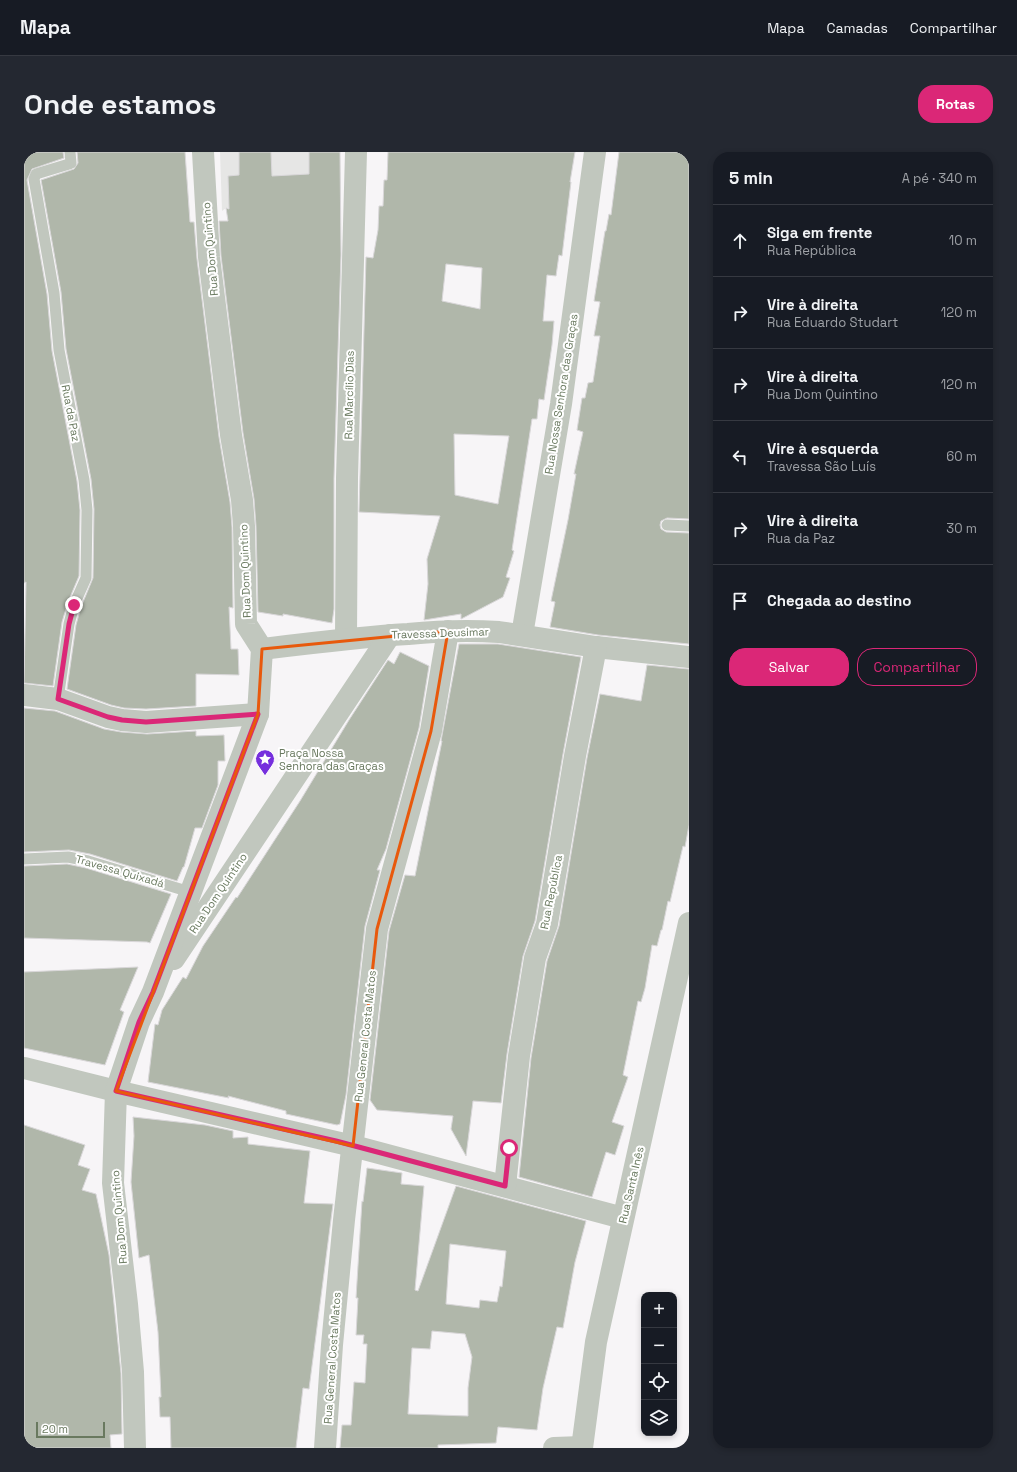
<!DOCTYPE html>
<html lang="pt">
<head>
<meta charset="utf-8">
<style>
  :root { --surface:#171b24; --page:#242831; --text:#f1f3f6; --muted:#9ea1a6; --line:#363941; --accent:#db2777 }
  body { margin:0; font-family:"Space Grotesk",sans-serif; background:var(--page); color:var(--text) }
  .controls { position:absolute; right:12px; bottom:12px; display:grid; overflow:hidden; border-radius:8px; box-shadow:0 2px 6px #0003 }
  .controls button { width:36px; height:36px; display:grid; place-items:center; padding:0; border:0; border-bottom:1px solid var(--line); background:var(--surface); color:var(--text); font:20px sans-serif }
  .scale { position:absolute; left:12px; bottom:10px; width:69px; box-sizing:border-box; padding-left:4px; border:2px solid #69795f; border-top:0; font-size:11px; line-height:14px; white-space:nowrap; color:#69795f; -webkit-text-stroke:3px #fff; paint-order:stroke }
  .stop { position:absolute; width:12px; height:12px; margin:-9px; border:3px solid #db2777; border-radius:50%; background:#fff }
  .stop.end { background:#db2777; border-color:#fff; box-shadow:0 1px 4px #0008 }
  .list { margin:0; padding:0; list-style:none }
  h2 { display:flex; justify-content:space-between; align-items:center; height:52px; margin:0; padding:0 16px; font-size:17px }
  h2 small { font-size:13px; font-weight:400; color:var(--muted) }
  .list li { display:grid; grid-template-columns:26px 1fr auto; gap:12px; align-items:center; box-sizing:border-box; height:72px; padding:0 16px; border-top:1px solid var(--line) }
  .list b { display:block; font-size:15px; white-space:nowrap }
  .list p { margin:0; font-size:13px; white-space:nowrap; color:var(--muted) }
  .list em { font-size:13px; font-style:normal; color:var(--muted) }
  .actions { display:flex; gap:8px; padding:12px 16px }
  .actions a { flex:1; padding:9px 0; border:1px solid var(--accent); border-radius:16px; text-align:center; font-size:14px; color:var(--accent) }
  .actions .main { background:var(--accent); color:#fff }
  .icon { flex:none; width:22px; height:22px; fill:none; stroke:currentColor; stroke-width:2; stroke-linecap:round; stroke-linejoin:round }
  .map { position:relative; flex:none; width:665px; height:1296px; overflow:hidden; border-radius:16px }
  header { display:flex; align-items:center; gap:24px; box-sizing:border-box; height:56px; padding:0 20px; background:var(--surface); border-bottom:1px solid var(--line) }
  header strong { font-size:19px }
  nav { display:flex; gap:22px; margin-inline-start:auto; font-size:14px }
  .intro { display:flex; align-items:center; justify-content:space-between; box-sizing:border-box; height:96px; padding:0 24px }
  h1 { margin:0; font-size:28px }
  .button { padding:10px 18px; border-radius:16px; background:var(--accent); color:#fff; font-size:14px; font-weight:700 }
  main { display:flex; gap:24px; padding:0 24px }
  aside { flex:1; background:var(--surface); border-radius:16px; box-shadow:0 2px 6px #0003 }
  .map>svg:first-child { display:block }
</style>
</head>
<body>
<header>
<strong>Mapa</strong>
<nav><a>Mapa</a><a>Camadas</a><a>Compartilhar</a></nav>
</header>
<div class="intro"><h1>Onde estamos</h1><a class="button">Rotas</a></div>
<main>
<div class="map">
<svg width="665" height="1296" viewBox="0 0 665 1296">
  <rect width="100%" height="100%" fill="#f7f5f7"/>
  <polygon fill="#e6e6e5" points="196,0 316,0 316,53 202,56 198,59"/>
  <g fill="#b0b7aa" stroke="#d9d7d9" fill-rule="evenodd">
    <polygon points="0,0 39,0 40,6 8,17 3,28 23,142 28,199 53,329 56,358 55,424 44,450 38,470 29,534 0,531 2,430 0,431"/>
    <polygon points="53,0 161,0 166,70 170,70 173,107 195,285 206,350 208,375 209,456 205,455 207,497 214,497 215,523 172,522 172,554 122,557 100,556 87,553 43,537 52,473 57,455 69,426 70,357 67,327 42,197 37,140 17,28 50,17 54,11"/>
    <polygon points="215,0 247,0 248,24 285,22 285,0 316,0 317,103 310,326 310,457 308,471 259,462 259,464 234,460 232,374 230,347 219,281 197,104 195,69 204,69 202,56 205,57 204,24 215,23"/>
    <path d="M364,0H551L546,30H547L538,104L535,103L532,124L523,123L519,169H530L528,193L520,248L515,247L513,267H508L488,398L490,399L482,425L486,426L479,445L439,466L437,467V462L400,468L404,432L403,407L416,364L335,360L342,105L349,106L354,78L355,54H359L360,28H363ZM422,112L458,116L456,157L418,149ZM430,282L485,284L474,352L431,343Z"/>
    <polygon points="595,0 665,0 665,367 643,366 637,369 636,373 637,377 642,380 665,381 665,492 574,483 526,475 531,450 527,449 544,368 552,322 550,322 559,280 553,278 558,246 561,246 564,231 569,230 576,184 570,184 576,150 570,149 581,79 582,79 585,62 587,63"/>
    <polygon points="435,492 474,492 557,505 539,602 511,769 499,804 483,902 477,951 449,949 442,1004 427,977 429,964 353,958 346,948 365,779 381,723 391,724 418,589 417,589"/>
    <polygon points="376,500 405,514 395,576 362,697 353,718 356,718 341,774 322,943 316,972 313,973 262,962 262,959 204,944 205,946 124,930 131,872 134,873 138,858 159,825 162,827 179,794 212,745 213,746 276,649 325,568 364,508 370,512"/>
    <polygon points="623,513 665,517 665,673 661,695 659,694 646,750 644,749 638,778 637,778 633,794 628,793 621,836 617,850 614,849 599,923 604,925 588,970 600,974 591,1003 582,1000 568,1045 495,1025 507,906 523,809 535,774 563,606 576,542 617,549"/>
    <polygon points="0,556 31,559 80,577 97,580 123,582 172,579 172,584 200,583 201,609 194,609 194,633 178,676 171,676 160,715 159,715 153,729 66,702 45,698 0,700"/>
    <polygon points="43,712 62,716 147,742 126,791 123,790 0,786 0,714"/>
    <polygon points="114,815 96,858 100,860 81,913 0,896 0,820"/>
    <polygon points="109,965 181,973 209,979 209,986 224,985 224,992 286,999 280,1051 309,1052 285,1237 279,1236 272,1296 147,1296 146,1265 136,1265 135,1245 137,1245 134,1180 125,1103 115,1106 107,1030 110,984"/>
    <polygon points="0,973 61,993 54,1013 66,1017 58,1038 72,1042 85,1103 97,1221 98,1282 86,1283 87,1296 0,1296"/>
    <path d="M343,1016L378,1021L377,1032L400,1034L391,1138L394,1139L432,1034L562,1069L551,1110L539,1176L533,1175L519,1236L513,1278L474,1275L472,1291L414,1293V1296H316L318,1273H327L330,1230L341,1231L343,1192H339L340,1183H332L334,1146H332L338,1049L339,1050ZM426,1092L482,1099L478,1135L476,1134L473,1150L456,1148L455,1156L422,1152ZM408,1179L441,1182L448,1205L444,1236V1264L384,1262L388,1196L406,1197Z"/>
  </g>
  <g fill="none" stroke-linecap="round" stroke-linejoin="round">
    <g stroke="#c1c7be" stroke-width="11">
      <polyline points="643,373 665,374"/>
      <polyline points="34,547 45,472 50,453 62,426 63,358 60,328 35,198 30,141 10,27 12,22 45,12 47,11 46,0"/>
      <polyline points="0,707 44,705 64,709 166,740"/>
    </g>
    <g stroke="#c1c7be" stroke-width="22">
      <polyline points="498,483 537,252 571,0"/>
      <polyline points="322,486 323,326 332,0"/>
      <path d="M238,497C287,491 335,485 384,482C414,479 444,478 475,480L572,495L665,505"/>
      <polyline points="0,543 34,547 84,565 98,568 122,570 234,562"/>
      <polyline points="150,807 366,483"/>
      <polyline points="0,916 92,939 329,994 599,1066"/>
      <polyline points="481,1034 495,904 505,843 511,806 523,772 551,604 572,495"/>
      <polyline points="111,1296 109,1220 103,1152 89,1031 92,939 115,870 129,840 234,562 238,497 222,472 220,374 218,348 207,283 185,105 179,0"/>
      <polyline points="301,1296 308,1193 320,1068 353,777 407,579 424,479"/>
      <polyline points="530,1296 558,1295"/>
      <polyline points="558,1296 572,1190 665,771"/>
    </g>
  </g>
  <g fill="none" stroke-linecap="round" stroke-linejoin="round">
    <polyline stroke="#db2777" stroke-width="5" points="50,453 45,472 34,547 84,565 98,568 122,570 234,562 129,840 115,870 92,939 312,989 481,1034 485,996"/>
  </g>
  <path fill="none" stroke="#e8590c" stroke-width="3" stroke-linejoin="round" d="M424,479L407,579L353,777L329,994L92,939L234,562L238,497Z"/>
  <defs>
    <g id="sight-pin" transform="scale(1)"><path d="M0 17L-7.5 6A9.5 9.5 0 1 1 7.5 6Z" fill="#762fdd" stroke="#fff"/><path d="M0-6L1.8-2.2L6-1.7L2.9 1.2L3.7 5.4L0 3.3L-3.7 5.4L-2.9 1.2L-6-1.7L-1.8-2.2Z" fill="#fff"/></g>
  </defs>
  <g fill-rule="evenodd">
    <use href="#sight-pin" x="241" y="607"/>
  </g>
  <g text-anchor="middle" stroke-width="4" stroke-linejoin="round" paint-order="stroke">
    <g font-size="11" fill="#69795f" stroke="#fff">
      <text transform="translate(186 97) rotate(-95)" y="4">Rua Dom Quintino</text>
      <text transform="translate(537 242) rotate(-81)" y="4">Rua Nossa Senhora das Graças</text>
      <text transform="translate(325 243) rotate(-89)" y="4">Rua Marcílio Dias</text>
      <text transform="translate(47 261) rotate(79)" y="4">Rua da Paz</text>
      <text transform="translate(221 419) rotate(-92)" y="4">Rua Dom Quintino</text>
      <text transform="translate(416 481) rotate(-2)" y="4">Travessa Deusimar</text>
      <text transform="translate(96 719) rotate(16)" y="4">Travessa Quixadá</text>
      <text transform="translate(527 740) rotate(-79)" y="4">Rua República</text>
      <text transform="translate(194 741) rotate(-56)" y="4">Rua Dom Quintino</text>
      <text transform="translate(341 884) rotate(-84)" y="4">Rua General Costa Matos</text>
      <text transform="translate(607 1033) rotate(-77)" y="4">Rua Santa Inês</text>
      <text transform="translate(95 1065) rotate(-95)" y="4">Rua Dom Quintino</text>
      <text transform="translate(308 1206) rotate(-86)" y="4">Rua General Costa Matos</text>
    </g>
    <g font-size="11" fill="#69795f" stroke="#fff" text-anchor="start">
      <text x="255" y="605">Praça Nossa<tspan x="255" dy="13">Senhora das Graças</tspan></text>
    </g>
  </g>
</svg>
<div class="controls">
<button>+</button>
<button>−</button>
<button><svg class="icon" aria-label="locate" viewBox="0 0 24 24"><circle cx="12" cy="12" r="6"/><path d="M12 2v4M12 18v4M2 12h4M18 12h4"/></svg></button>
<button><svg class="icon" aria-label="layers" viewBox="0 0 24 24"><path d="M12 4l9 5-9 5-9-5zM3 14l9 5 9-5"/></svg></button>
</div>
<div class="scale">20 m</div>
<div class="stop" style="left:485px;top:996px"></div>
<div class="stop end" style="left:50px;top:453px"></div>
</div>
<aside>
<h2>5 min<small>A pé · 340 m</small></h2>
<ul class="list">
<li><svg class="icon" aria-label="ahead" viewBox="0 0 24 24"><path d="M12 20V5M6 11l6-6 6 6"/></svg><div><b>Siga em frente</b><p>Rua República</p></div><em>10 m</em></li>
<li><svg class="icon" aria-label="right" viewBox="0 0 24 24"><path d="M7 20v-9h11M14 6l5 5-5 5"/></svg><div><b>Vire à direita</b><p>Rua Eduardo Studart</p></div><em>120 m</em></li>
<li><svg class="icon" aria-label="right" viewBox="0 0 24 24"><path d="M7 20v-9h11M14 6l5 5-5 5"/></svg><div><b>Vire à direita</b><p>Rua Dom Quintino</p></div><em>120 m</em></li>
<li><svg class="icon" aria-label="left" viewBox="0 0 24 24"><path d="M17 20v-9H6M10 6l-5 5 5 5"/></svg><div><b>Vire à esquerda</b><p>Travessa São Luís</p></div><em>60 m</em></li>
<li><svg class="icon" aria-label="right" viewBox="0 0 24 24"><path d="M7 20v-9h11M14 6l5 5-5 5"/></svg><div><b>Vire à direita</b><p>Rua da Paz</p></div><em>30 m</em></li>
<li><svg class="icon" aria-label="arrive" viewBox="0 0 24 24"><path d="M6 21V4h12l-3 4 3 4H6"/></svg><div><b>Chegada ao destino</b></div></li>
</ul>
<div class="actions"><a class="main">Salvar</a><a>Compartilhar</a></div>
</aside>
</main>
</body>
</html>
